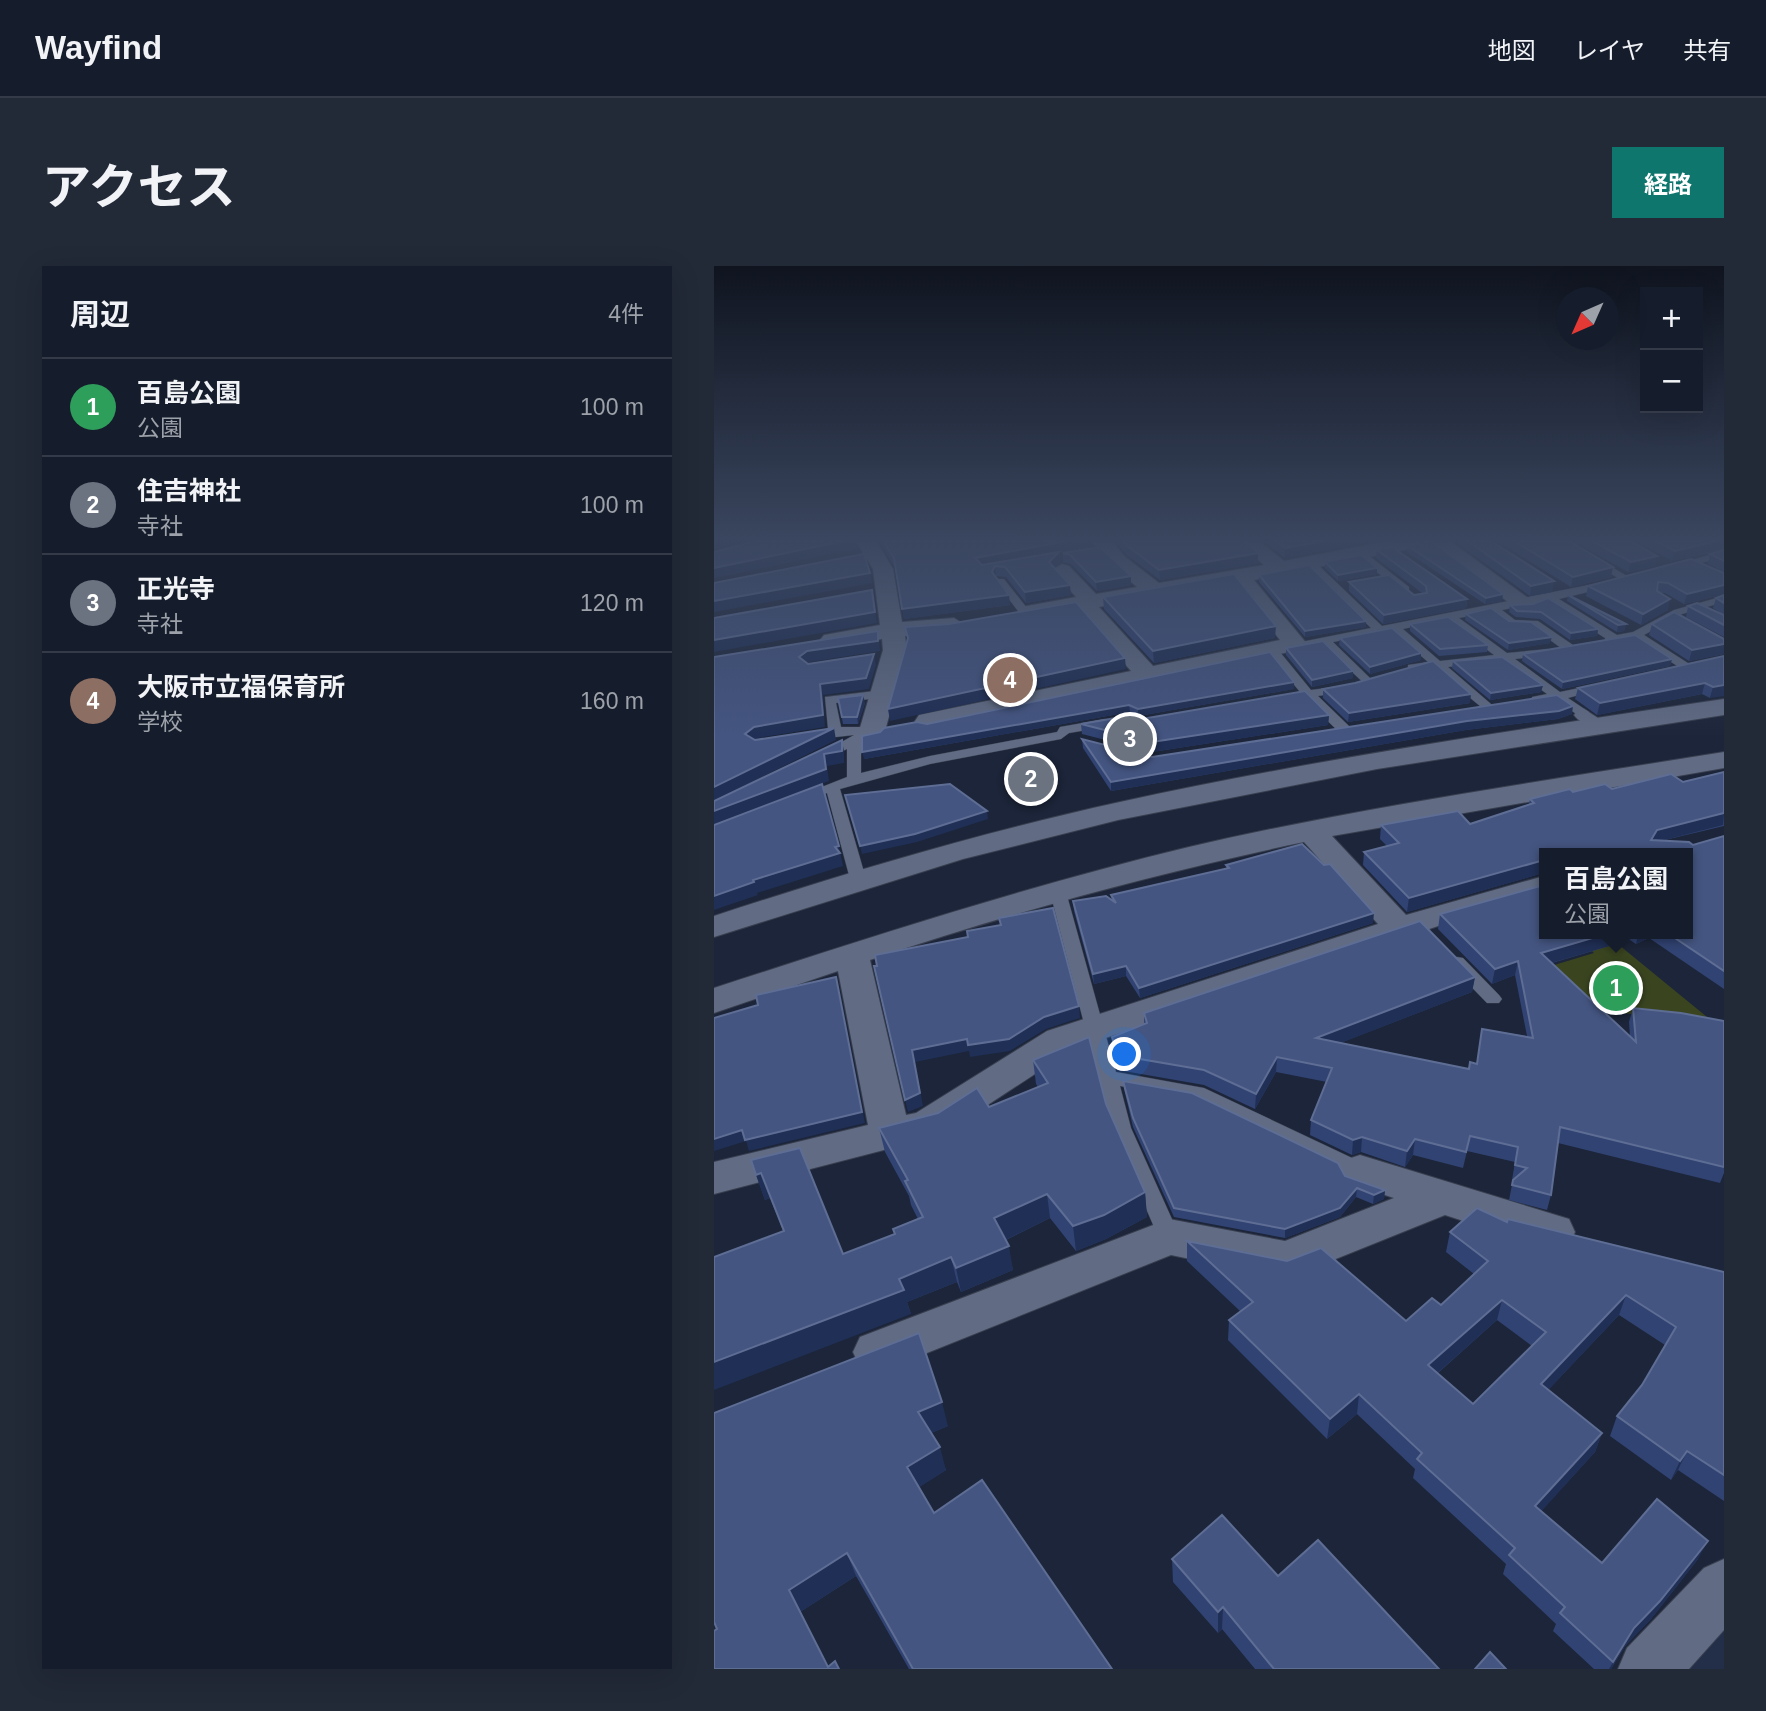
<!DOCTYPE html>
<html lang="ja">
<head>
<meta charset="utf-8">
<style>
  :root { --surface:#151c2b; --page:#222937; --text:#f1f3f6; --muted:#9da1a9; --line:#343a47; --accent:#0f766e }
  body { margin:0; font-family:Arial,"Noto Sans JP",sans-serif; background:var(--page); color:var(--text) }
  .controls { position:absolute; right:21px; top:21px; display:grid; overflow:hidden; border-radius:0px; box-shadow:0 7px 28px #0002 }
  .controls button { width:63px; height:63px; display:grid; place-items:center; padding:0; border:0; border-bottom:2px solid var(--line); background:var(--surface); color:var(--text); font:35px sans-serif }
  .compass { position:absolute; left:842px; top:21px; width:63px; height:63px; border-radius:50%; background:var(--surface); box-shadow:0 7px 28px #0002; rotate:225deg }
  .you { position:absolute; left:411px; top:789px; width:24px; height:24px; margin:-18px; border:5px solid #fff; border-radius:50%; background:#1a73e8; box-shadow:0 0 0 10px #1a73e833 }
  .badge { display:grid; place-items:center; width:46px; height:46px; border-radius:50%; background:var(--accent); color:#fff; font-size:23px; font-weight:700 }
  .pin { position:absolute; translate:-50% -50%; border:4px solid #fff; box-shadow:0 2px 7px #0006 }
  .popup { position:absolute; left:825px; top:582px; width:154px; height:91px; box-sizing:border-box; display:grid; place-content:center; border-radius:0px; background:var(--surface); filter:drop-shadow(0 2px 5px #0005); font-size:23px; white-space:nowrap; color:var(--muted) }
  .popup b { font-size:26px; color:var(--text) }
  .popup::after { content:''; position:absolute; left:50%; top:100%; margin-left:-14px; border:14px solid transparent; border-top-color:var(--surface) }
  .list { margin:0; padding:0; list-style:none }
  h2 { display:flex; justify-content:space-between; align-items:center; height:91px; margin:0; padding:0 28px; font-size:30px }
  h2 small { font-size:23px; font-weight:400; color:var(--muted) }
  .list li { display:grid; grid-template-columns:46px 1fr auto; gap:21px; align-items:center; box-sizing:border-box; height:98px; padding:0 28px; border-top:2px solid var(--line) }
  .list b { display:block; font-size:26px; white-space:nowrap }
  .list p { margin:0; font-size:23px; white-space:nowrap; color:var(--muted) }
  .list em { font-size:23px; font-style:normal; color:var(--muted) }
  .map { position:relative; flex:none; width:1010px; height:1403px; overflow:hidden; border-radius:0px }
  header { display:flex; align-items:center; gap:42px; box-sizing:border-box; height:98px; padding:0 35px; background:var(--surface); border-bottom:2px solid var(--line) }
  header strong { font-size:33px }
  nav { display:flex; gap:38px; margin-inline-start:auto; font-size:24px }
  .intro { display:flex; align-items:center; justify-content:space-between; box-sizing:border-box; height:168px; padding:0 42px }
  h1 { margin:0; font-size:49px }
  .button { padding:18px 32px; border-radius:0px; background:var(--accent); color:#fff; font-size:24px; font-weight:700 }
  main { display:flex; gap:42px; padding:0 42px }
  aside { flex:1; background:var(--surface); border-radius:0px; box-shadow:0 7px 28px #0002 }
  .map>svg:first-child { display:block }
</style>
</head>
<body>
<header>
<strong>Wayfind</strong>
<nav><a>地図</a><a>レイヤ</a><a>共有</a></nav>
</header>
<div class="intro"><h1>アクセス</h1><a class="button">経路</a></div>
<main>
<aside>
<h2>周辺<small>4件</small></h2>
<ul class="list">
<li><span class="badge" style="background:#2e9e5b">1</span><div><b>百島公園</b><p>公園</p></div><em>100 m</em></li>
<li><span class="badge" style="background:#6b7280">2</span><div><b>住吉神社</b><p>寺社</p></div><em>100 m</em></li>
<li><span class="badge" style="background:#6b7280">3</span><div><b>正光寺</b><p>寺社</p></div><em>120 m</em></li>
<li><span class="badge" style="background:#8d6e63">4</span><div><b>大阪市立福保育所</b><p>学校</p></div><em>160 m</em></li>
</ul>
</aside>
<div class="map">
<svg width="1010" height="1403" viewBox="0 0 1010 1403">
  <rect width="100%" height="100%" fill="#1c2539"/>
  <polygon fill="#232e49" points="1010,1346 1010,1403 964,1403"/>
  <polygon fill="#3a4520" points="894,670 1004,760 865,741 827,703 880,687 870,677"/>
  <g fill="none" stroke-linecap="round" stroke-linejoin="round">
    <g stroke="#383f50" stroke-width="1">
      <g id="service">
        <polygon points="842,275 854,275 918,313 909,315"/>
        <polygon points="641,285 649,285 695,321 695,325 687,325 641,289"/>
        <polygon points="1010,285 1010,291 959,304 954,301"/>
        <path d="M592,295H600L668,360L895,315L899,316V320L845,333L903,369L919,366L960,344L1010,330V336L968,348L930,369L977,399V405L973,406L920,373L892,376L891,372L833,335L788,344L801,354L824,355L859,379V385H851L817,360L794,359L777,346L745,352L793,387L834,383V389L801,393L846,426L884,418L890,422L854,432L875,446V452L870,453L841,434L818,437V431L833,428L788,395L734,401L777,438V444L772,445L721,403L694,405V399L714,396L678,365L619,376L657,413L659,416L653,420L608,378L582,381V377L657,362L592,299ZM733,354L780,389L726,395L689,363Z"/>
        <polygon points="282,313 290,313 317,347 315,349 307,349 281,315"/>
        <polygon points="553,380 561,380 597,424 635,419 635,425 604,430 636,461 636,467 626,467 591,433 569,435 569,429 586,426 553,386"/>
        <polygon points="169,424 173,425 173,431 122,437 127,461 158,461 165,465 147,476 147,507 216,490 343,466 346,461 391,453 398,457 391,461 355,467 347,473 216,498 126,523 152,613 144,618 136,613 113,527 87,536 80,532 133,511 133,483 108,495 101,491 140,469 96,474 89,470 91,467 114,463 111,431"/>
        <polygon points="344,621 352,626 402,806 490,822 653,899 657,905 653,911 646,913 639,911 479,833 406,820 417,862 466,971 463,977 455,980 447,977 397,862 336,626"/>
        <polygon points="743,691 749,692 785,729 788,733 785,737 773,737 737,700 734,696"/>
      </g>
    </g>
    <g stroke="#383f50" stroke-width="2">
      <path id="pedestrian" d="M870,443L884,452L881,456C872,458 866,457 860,449L863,445Z"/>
    </g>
    <g stroke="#383f50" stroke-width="2">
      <g id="minor">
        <polygon points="142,275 162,275 179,303 188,356 240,352 251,359 240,366 191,370 193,384 171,465 167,471 149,471 145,465 169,384 168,373 118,381 110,379 106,374 110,369 166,359 159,303"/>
        <path d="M378,275H398L410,290L445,317L550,299L523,275H545L570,295L674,275H736L821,337L818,342H802L714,276L704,281L540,314L589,373L593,378L589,383L214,463L205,461L201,455L205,449L417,405L364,344L315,353L304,346L307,341L362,331L338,304L348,298L355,300L382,328L423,321L396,298ZM521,317L566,374L439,400L385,341Z"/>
        <path d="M1010,433V449L663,503L404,554L249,593L0,671V650C134,606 269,566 406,536C606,492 808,463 1010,433Z"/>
        <path d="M1010,486V502L618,570L692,649L830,610V630L742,654L359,783L228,869L0,928V896L154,859L124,705L0,747V722C157,671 314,620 475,581C651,540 831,515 1010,486ZM590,576L664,658L333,765L202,847L192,849L156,694C299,646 443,607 590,576Z"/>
        <polygon points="646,889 855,953 861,966 855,979 839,984 731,949 572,1013 457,989 163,1107 146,1101 139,1086 146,1071 455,953 571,975 680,932 631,916 625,905 631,894"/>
        <polygon points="1010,1293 1010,1364 975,1403 904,1403 913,1382 990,1302"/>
      </g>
    </g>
    <use href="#service" fill="#616c84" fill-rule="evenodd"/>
    <use href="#pedestrian" fill="#616c84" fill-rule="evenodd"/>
    <use href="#minor" fill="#616c84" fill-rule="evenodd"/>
  </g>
  <g fill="#314372" fill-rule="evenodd">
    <polygon points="165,275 378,275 379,280 344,287 345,286 346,296 340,302 357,329 312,337 292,311 282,310 282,311 296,339 190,353 181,302"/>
    <polygon points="401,275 530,275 544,287 544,297 446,314 412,288"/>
    <polygon points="549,275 660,275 571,292"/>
    <polygon points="740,275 777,275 838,326 816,330"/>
    <polygon points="783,275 855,275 897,311 857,321"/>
    <polygon points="859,275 917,275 941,300 914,306"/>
    <polygon points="921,275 1010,275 1010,283 958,295"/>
    <polygon points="694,280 788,335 771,338 693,286"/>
    <polygon points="386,281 417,319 383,325 357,298 349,296 349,287"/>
    <polygon points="663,284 753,333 752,342 669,358 635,325 635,316 700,329 708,327 662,292"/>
    <polygon points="1010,284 1010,306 994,298 996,288"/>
    <polygon points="611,296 663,302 663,308 624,315 611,302"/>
    <polygon points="1010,307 1010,328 970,338 951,327 946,327 954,344 927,359 872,330 874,320"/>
    <polygon points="545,309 652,355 652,361 591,371 545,316"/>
    <polygon points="854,329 912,358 910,365 903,366 853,335"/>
    <polygon points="1010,329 1010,371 972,351 974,340 1010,349 999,342 1002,332"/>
    <polygon points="389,331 561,372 440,397 390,343"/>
    <polygon points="819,338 884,363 883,370 856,374 826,353 802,351 795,346 796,339"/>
    <polygon points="752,348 795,355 836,377 794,384 751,354"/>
    <polygon points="696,358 774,379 773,386 725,390 696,365"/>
    <polygon points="938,358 1010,373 1010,388 975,395 935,369"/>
    <polygon points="626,372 707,394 656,408 625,379"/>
    <polygon points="572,382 639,412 598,421 572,389"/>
    <polygon points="809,388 958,393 956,400 848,423 808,395"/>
    <polygon points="1010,390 996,432 988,428 883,449 861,433 864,422"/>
    <polygon points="739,395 829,419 827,426 776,434 738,402"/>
    <polygon points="641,417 756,437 634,456 609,432 609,423"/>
    <polygon points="580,423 424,450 416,446 150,493 213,458"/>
    <polygon points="124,432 151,437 144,458 129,458"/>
    <polygon points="858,448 844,453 752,464 397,525 369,482 368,473 438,491"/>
    <polygon points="615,449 614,459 438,486 368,468 367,458 422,454"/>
    <polygon points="1010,506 1010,560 951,574 979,579 1010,570 1010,723 935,672 922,678 916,674 838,697 916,771 915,756 919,742 1010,755 1010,907 1006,917 844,877 837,929 833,944 795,934 799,914 798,914 801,896 753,885 749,902 699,889 691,901 647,886 638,889 596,869 597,854 613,816 562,806 541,843 490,819 404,804 399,786 398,771 430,758 430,747 761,711 758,726 626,777 755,803 763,798 768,763 813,770 801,709 778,718 724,663 726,648 830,668 974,668 830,587 830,608 829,607 693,646 649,599 650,586 673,580 666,573 667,559 756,558 815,538 816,533 859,526 969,516"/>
    <polygon points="512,599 659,657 426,732 412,710 380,718 360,645 359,635 397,634 397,629 512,603"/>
    <polygon points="319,794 392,838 431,926 433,951 392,973 362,985 336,952 292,974 299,1004 247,1026 243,1016 193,1036 197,1048 69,965 56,932 51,934 37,894 129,988 180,968 179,963 204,953 197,939 195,930 171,886 165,862 275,841 324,821 322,818"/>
    <polygon points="409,815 631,910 671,924 670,933 659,938 642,931 626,951 571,972 460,951 419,861 410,823"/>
    <path d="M793,956L1010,1006V1235L964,1204L957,1214L896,1170L903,1150L928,1119L951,1079L905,1049L834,1124L888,1167L881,1186L827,1245L888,1297L984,1293L937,1353L911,1380L897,1403H880L839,1365L842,1358L789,1308L792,1298L699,1212L701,1203L643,1148L613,1173L514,1074L515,1054L526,1045L473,995V975L692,1055L727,1039L760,1008L732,986L736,966ZM783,1054L818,1080L759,1138L724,1107Z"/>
    <polygon points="0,1147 234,1160 217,1167 232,1204 205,1221 220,1247 398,1403 195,1403 142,1310 86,1346 114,1401 125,1403 0,1403 3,1363"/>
    <polygon points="458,1293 564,1310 725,1403 541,1403 508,1363 504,1367 459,1316"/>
  </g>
  <g fill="#202f55">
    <polygon points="130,275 142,275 144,282 0,312 0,302"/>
    <polygon points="353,275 378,275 379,280 262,302 261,292"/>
    <polygon points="610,275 660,275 571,292 571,282"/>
    <polygon points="1003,275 1010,275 1009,282 958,295 961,285"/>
    <polygon points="345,286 346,296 336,306 335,296"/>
    <polygon points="544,287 544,297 446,314 445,304"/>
    <polygon points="943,290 941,300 914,306 917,296"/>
    <polygon points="281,300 282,310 279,317 278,306"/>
    <polygon points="899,301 897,311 857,321 859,311"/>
    <polygon points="663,302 663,308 624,315 624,309"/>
    <polygon points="156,307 158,317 0,346 0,335"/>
    <polygon points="417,310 417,319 383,325 382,316"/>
    <polygon points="840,315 838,326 816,330 817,320"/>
    <polygon points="356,319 357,329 312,337 311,326"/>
    <polygon points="1010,319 1010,328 970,338 973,328"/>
    <polygon points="158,324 163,357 0,386 0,374"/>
    <polygon points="789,328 788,335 771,338 772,332"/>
    <polygon points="295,329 296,339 190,353 188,343"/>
    <polygon points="753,333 752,342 669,358 670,349"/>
    <polygon points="956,333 954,344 927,359 929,348"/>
    <polygon points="652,355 652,361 591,371 591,365"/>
    <polygon points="912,358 910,365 903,366 904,359"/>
    <polygon points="562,360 561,372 440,397 439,385"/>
    <polygon points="884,363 883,370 856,374 857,367"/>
    <polygon points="164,365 166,385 96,396 88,402 85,391 93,385"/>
    <polygon points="838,371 836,377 794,384 795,377"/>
    <polygon points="1010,378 1010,388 975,395 978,384"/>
    <polygon points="707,387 707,394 656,408 656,401"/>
    <polygon points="160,388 162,399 155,423 109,429 111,461 44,472 35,480 31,468 40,461 106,418"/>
    <polygon points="411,392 412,403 176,455 174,443"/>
    <polygon points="958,393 956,400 848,423 849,416"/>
    <polygon points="639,405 639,412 598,421 598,414"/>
    <polygon points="580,416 580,423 424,450 424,443"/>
    <polygon points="991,417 988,428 883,449 886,437"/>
    <polygon points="829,419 827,426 776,434 777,427"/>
    <polygon points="1010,419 1010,430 996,432 999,421"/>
    <polygon points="757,428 756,437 634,456 635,447"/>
    <polygon points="149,429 151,437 144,458 143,451"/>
    <polygon points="415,439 416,446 150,493 148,486"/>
    <polygon points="859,440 858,448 844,453 752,464 397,525 397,516 753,455"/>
    <polygon points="615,449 614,459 438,486 438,476"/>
    <polygon points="120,462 122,474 0,535 0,521"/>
    <polygon points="128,474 130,486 130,497 113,500 115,515 0,559 0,545 110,488"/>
    <polygon points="273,545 274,553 203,576 148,588 146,580"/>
    <polygon points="1010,547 1009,559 939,577 937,574 943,564"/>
    <polygon points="125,580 129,600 43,627 44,629 0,644 0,630"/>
    <polygon points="830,594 829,607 693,646 695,632"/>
    <polygon points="660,647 659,657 426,732 425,722"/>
    <polygon points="892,668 918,668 916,674 823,701 827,687"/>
    <polygon points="924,668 936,668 935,672 922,678"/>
    <polygon points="804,695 801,709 778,718 781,703"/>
    <polygon points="412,700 412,710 380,718 379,708"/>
    <polygon points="122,711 151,857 35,885 32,875 0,885 0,873"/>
    <polygon points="761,711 758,726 601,787 602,772"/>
    <polygon points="365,740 366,752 332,763 296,785 256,791 255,785 201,796 209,840 194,846 191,834 198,784 253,773"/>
    <polygon points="563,791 562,806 541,843 542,828"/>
    <polygon points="648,871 647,886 638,889 639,874"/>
    <polygon points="701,873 699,889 691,901 693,885"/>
    <polygon points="47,907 56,932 51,934 42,909"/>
    <polygon points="643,922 642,931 626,951 571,972 571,963"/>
    <polygon points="671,924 670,933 659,938 660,929"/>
    <polygon points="431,926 433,951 392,973 362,985 359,960"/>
    <polygon points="333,928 336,952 285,977 280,952"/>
    <polygon points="295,980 299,1004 247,1026 242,1002"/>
    <polygon points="237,991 243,1016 193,1036 197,1048 0,1124 0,1096 185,1013"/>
    <polygon points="912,1029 905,1049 821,1138 827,1118"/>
    <polygon points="788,1034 783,1054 710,1119 714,1099"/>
    <polygon points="645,1128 643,1148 613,1173 616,1153"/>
    <polygon points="228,1136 234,1160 211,1170 204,1146"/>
    <polygon points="888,1167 881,1186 815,1259 821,1240"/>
    <polygon points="226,1181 232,1204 201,1224 193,1201"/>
    <polygon points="973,1185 964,1204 957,1214 966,1195"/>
    <polygon points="994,1275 984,1293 937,1353 911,1380 897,1403 895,1403 920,1362"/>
    <polygon points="133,1287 142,1310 86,1346 75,1324"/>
    <polygon points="509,1341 508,1363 504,1367 504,1346"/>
  </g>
  <g fill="#445581" stroke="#5e6d94" stroke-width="2" fill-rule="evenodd">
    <polygon points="42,275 130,275 0,302 0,286"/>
    <polygon points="169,275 353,275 261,292 268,299 345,286 335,296 356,319 311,326 291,301 281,300 278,306 295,329 188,343 180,292"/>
    <polygon points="409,275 530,275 544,287 445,304 411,278"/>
    <polygon points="562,275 610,275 571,282"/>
    <polygon points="708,275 717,275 789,328 772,332 694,280"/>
    <polygon points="754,275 777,275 840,315 817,320"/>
    <polygon points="800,275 855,275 899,301 859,311"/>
    <polygon points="878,275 917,275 943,290 917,296"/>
    <polygon points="941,275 1003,275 961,285"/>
    <polygon points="386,281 417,310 382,316 356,289 349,287"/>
    <polygon points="678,281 753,333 670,349 635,316 675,309 700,329 713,327 712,320 663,284"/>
    <polygon points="1010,284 1010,295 996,288"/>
    <polygon points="150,288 156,307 0,335 0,317"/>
    <polygon points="647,289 663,302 624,309 611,296"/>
    <polygon points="977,293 1010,307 1010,319 973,328 954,317 944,316 943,325 956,333 929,348 874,320"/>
    <polygon points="595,299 652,355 591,365 545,309"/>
    <polygon points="520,308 562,360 439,385 389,331"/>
    <polygon points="158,324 161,346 0,374 0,352"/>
    <polygon points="854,329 912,358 904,359"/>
    <polygon points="1010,329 1010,337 1002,332"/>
    <polygon points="834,332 884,363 857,367 827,346 803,345 796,339 819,338"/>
    <polygon points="362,336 411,392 174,443 194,372 191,361 235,358"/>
    <polygon points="983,337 1010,349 1010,359 974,340"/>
    <polygon points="777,342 795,355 817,356 838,371 795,377 752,348"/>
    <polygon points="960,346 1010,373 1010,378 978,384 938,358"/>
    <polygon points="734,351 774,379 726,383 696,358"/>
    <polygon points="678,362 707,387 656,401 626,372"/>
    <polygon points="164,365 164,375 93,385 85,391 94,398 160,388 152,412 106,418 109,449 40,461 31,468 41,474 120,462 0,521 0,391"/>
    <polygon points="921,369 958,393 849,416 809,388"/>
    <polygon points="609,375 639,405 598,414 572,382"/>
    <polygon points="556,386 580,416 424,443 415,439 148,486 148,470 166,466 170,462 203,456 213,458"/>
    <polygon points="1010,390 1010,419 999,421 991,417 886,437 864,422"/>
    <polygon points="788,391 829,419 777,427 739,395"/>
    <polygon points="719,395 757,428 635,447 609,423 641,417"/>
    <polygon points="591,425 615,449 438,476 367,458 413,450 422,454"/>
    <polygon points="149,429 143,451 128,451 124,432"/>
    <polygon points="843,429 859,440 845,445 753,455 397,516 368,473 438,491"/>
    <polygon points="128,474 128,485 110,488 112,503 0,545 0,535"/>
    <polygon points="1010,506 1010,547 943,564 937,574 975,576 979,579 1010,570 1010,705 955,668 974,668 974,587 830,587 830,594 695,632 650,586 685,577 667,559 744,545 756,558 820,537 816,533 856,523 859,526 891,518 898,523 957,508 969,516"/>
    <polygon points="108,518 125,580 121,581 126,587 39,614 40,616 0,630 0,559"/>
    <polygon points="236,518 273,545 201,568 146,580 131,529"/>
    <polygon points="588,578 610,599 616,598 660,647 425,722 412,700 379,708 359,635 392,630 402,637 397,629 515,602 512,599"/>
    <polygon points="830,619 830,668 892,668 827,687 922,776 919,742 967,747 1010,755 1010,901 846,861 837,929 798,919 799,914 813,902 801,899 804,881 756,870 752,886 701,873 693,885 648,871 639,874 597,854 618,802 563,791 542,828 490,804 403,789 398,771 433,757 430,747 706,655 761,711 602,772 755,803 756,796 763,798 768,763 819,772 804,695 781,703 726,648"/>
    <polygon points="339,642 365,740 330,751 295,773 254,779 253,773 198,784 206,827 191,834 160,700 163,700 161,689 254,671 253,665 287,659 285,652"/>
    <polygon points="122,711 148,846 31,874 28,864 0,873 0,752 44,739 42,729"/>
    <polygon points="375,771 392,838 431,926 390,949 359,960 333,928 280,952 295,980 242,1002 237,991 185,1013 190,1024 0,1096 0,991 70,965 47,907 42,909 37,894 86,882 129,988 181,968 179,963 209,951 191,915 194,914 165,862 224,847 263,822 275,841 334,817 319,794"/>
    <polygon points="409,815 478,827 624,897 631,910 671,924 660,929 643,922 626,942 571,963 460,942 419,852"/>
    <path d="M763,942L793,956L794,953L1010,1006V1209L973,1185L966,1195L903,1150L928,1119L962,1061L912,1029L827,1118L888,1167L821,1240L888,1297L943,1233L994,1275L946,1335L920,1362L899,1396L846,1347L851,1341L795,1289L801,1282L703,1193L708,1187L645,1128L616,1153L515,1054L539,1036L473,975L573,995L607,982L692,1055L718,1032L727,1039L774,995L736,966ZM788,1034L832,1066L759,1138L714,1099Z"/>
    <polygon points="205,1067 228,1136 204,1146 226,1181 193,1201 220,1247 268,1214 398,1403 199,1403 133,1287 75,1324 114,1401 121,1395 125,1403 0,1403 0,1365 3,1363 0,1356 0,1147"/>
    <polygon points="508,1249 564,1310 604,1274 725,1403 560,1403 509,1341 504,1346 458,1293"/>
    <polygon points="776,1386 792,1403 761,1403"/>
  </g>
  <linearGradient id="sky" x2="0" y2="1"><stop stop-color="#0f141f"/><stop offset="0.58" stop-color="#3a465f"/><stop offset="1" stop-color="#3a465f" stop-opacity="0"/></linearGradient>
  <rect width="1010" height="471" fill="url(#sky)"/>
</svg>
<div class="controls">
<button>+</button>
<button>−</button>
</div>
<svg class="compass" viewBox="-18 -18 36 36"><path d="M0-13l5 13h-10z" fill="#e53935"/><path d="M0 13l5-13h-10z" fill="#9da1a9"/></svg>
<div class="you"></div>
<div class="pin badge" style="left:902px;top:722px;background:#2e9e5b">1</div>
<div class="popup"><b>百島公園</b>公園</div>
<div class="pin badge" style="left:317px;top:513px;background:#6b7280">2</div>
<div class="pin badge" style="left:416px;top:473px;background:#6b7280">3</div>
<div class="pin badge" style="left:296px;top:414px;background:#8d6e63">4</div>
</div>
</main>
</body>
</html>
